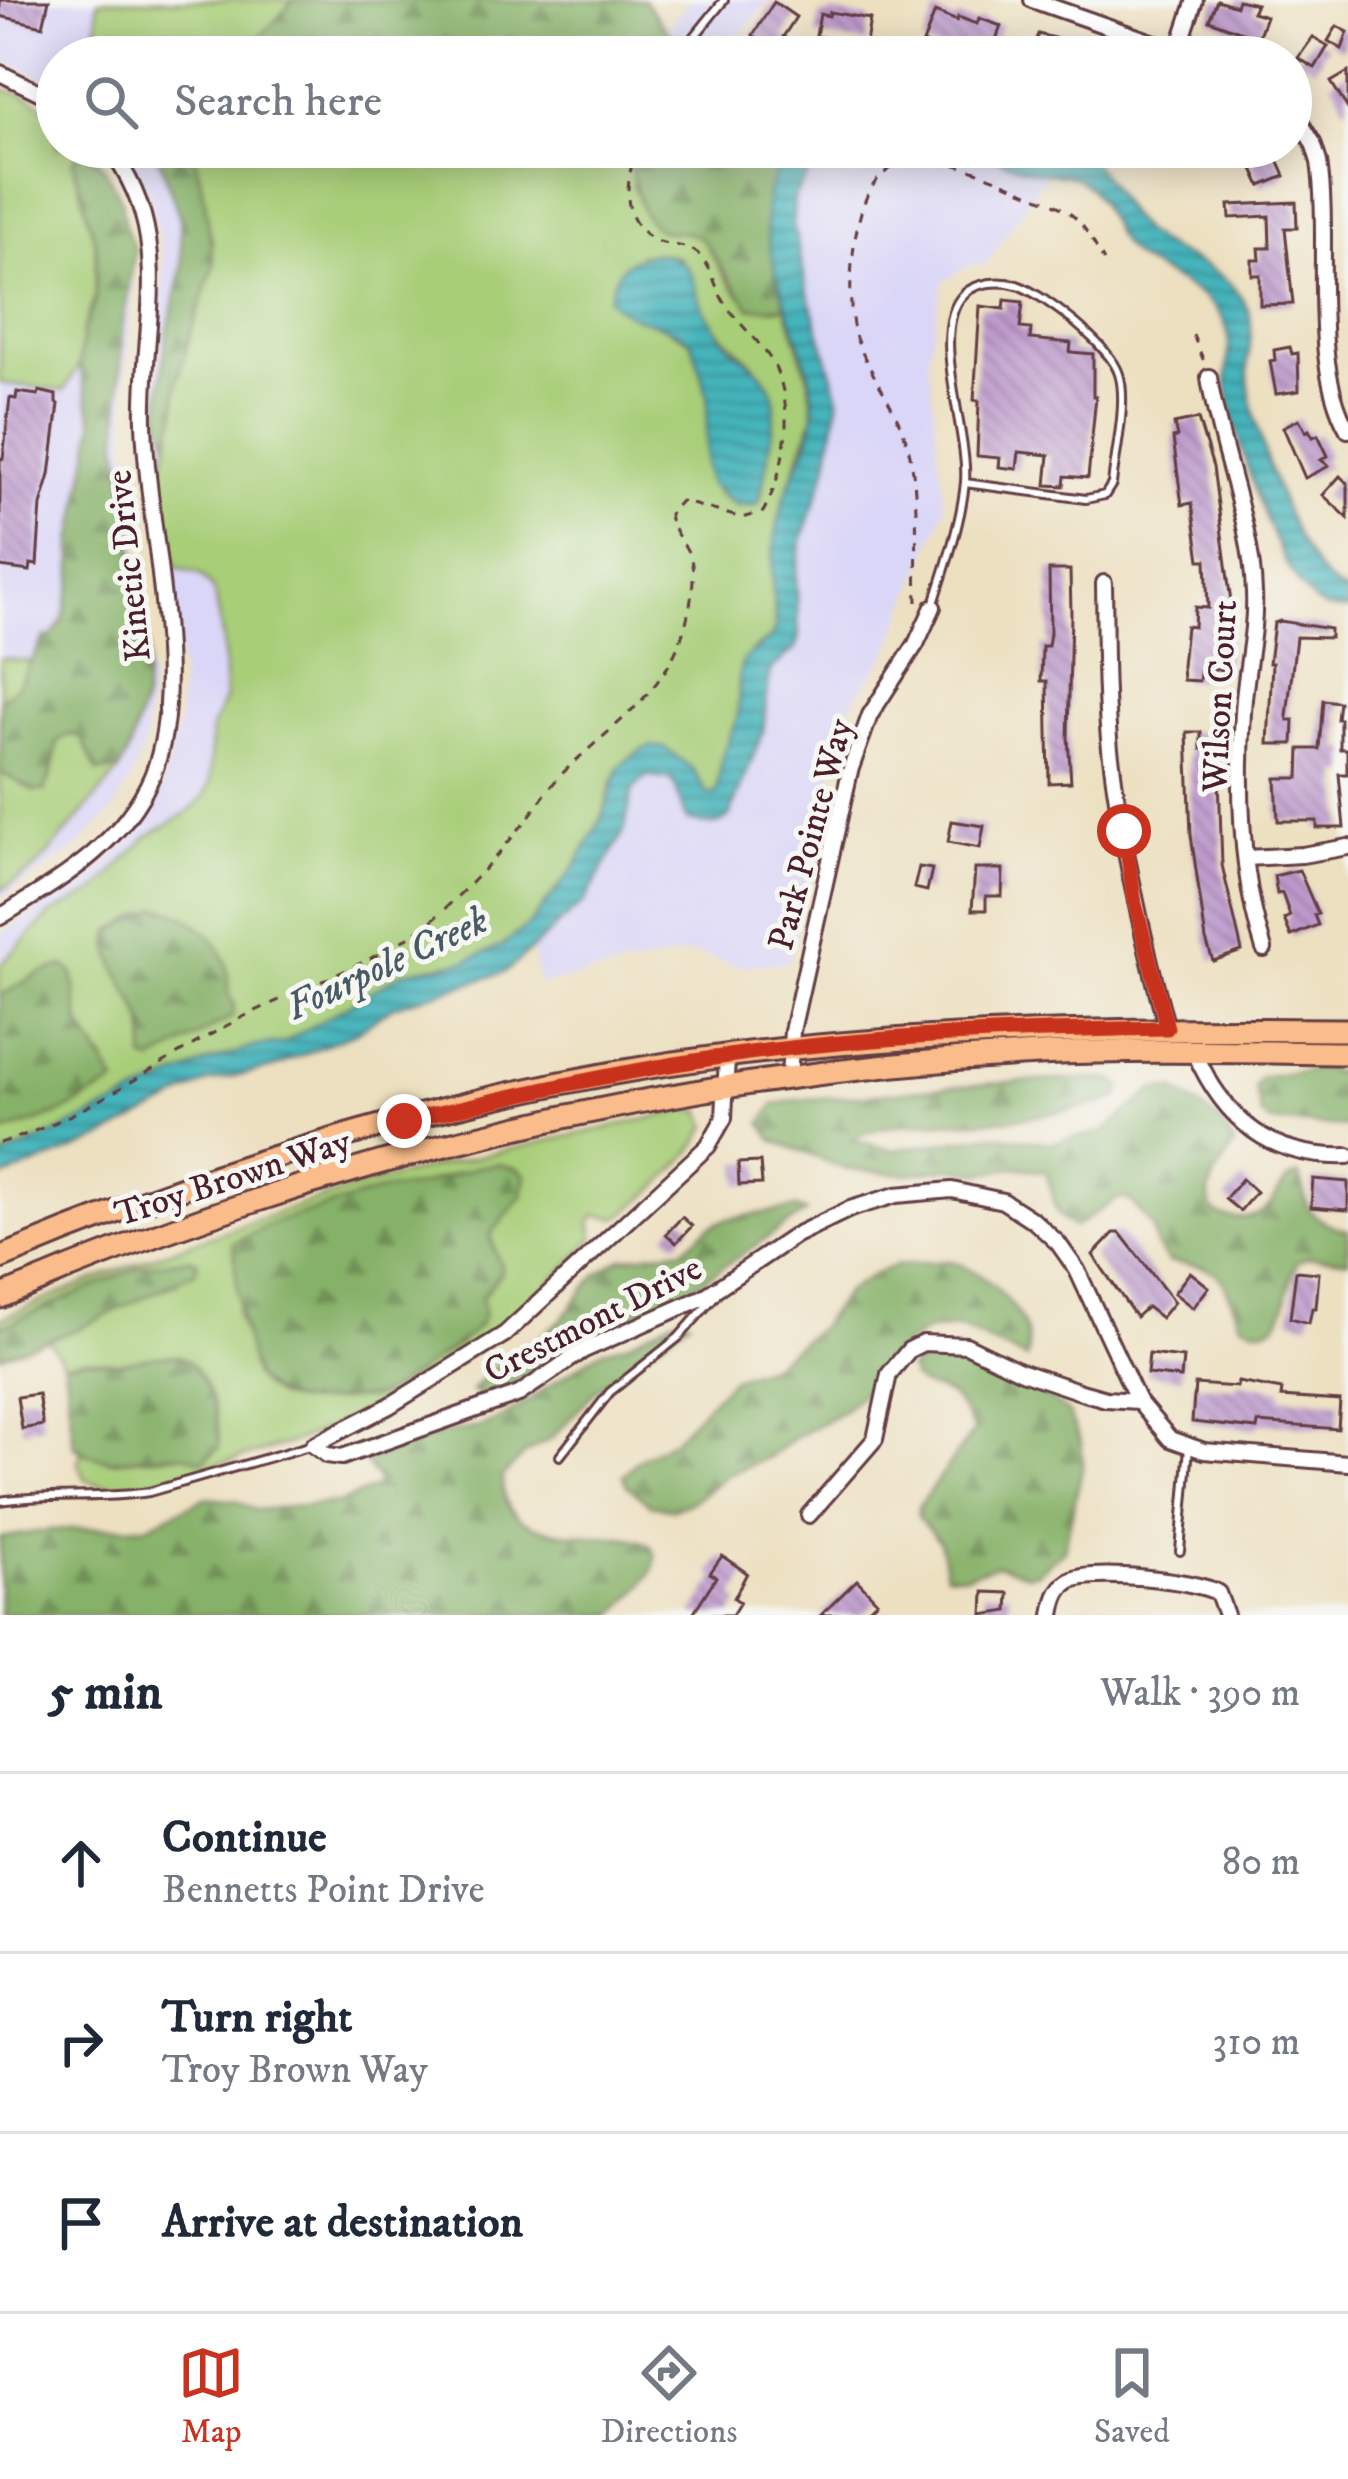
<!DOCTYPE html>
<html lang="en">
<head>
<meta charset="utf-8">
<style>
  :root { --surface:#fff; --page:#f6f6f7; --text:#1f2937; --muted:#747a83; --line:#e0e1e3; --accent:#c8321e }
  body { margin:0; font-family:"IM FELL DW Pica",serif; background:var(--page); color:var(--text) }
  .stop { position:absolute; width:36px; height:36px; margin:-27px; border:9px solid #c8321e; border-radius:50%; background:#fff }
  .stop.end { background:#c8321e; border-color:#fff; box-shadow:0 3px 12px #0008 }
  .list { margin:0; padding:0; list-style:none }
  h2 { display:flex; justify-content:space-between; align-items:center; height:156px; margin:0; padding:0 48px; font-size:51px }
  h2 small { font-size:39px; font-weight:400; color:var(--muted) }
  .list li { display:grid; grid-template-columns:78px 1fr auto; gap:36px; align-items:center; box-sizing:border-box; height:180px; padding:0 48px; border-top:3px solid var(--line) }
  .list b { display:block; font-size:45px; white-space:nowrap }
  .list p { margin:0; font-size:39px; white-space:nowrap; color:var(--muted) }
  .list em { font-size:39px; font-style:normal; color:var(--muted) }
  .icon { flex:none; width:66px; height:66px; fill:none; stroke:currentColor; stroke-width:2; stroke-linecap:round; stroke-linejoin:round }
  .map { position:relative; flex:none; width:1348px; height:1615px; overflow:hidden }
  .search { position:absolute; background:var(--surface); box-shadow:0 6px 30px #0003; left:36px; right:36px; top:36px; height:132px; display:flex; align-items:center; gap:30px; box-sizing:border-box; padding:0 42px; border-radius:66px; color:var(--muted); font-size:45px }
  .sheet { height:696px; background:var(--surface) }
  nav { display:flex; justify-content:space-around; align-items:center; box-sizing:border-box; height:168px; border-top:3px solid var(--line); background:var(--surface); font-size:33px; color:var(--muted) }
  nav a { display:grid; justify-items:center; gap:6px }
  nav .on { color:var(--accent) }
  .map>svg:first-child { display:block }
</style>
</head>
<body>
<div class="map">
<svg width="1348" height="1615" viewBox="0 0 1348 1615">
  <defs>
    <pattern id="forest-firs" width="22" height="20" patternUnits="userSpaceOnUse" patternTransform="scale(3)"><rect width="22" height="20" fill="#86b168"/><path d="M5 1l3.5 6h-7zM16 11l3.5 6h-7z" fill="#708f56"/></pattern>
    <pattern id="water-rules" width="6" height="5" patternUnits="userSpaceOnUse" patternTransform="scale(3)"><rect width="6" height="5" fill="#44b4bb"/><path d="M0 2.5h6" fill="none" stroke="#3b9298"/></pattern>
    <pattern id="building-back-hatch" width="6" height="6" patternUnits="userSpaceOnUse" patternTransform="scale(3)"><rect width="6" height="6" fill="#bd9acc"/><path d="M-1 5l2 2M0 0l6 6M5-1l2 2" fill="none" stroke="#9c7da6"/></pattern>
  </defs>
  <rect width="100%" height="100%" fill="#f6f6f2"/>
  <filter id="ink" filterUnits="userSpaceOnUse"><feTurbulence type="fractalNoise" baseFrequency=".00833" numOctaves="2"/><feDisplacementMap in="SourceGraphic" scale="24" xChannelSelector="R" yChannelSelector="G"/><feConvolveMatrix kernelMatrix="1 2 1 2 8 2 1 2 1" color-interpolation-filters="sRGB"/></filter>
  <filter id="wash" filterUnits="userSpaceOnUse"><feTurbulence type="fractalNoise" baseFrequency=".004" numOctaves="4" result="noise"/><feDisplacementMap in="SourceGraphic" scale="48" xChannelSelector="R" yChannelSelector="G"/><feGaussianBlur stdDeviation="2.7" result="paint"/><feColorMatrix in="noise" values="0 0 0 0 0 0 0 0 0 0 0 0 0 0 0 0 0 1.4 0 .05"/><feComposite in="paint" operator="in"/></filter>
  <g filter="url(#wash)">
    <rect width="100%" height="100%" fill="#ede0c1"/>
    <g fill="#dad6f7">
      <polygon points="0,0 620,0 662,34 690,0 769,0 722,57 57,57 57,86 0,59"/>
      <polygon points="0,99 119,202 130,236 134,270 125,382 127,452 151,682 145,743 133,776 114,810 74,851 0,898"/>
      <polygon points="123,147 1051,147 1055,160 986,265 971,265 943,281 928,356 945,508 889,651 845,713 789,962 741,966 692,953 539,985 530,939 0,1044 0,934 94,875 126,844 162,788 178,726 181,671 156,421 164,262 150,196"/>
    </g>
    <g fill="#a8ce78" stroke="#797652" stroke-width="3" fill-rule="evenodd">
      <path d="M98,0H292C281,22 263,25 253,52L256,57H104L97,38Z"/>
      <polygon points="8,90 29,97 57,115 57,147 90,147 105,169 99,163 75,171 95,232 96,294 83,330 79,365 64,391 0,383 0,93"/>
      <path d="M192,147H429C450,155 469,162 490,153L488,147H602L624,154L632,165L634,189L670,232H693L702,239C724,272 740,318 786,307L809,381L814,415L784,500L773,558L775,628L771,638L751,651L739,674L738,716L724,750L716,794H707L693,770L665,748L612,781L604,814L575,867L529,925L501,946L466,961L404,972L284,1043L257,1046L209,1062L0,1159V1134L61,1113L106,1062L84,1034L76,1010L40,973L0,996V965L51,914L96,891L147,837L185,814L204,797L210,782L211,730L225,698L223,641L215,594L208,583L199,574L176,567L162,510L161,474L175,418L177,383L212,241ZM658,253L678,256C694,277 697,301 712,323C725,341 747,353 759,371C784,409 768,458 760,501L736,506L717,493L705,466L708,396L692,342L656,322L633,317L639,255ZM146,912L227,969V994L145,1034L144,1022L109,944L111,932Z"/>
      <polygon points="0,658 34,662 13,692 0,701"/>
      <polygon points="71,734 82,738 97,771 119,771 36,868 0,891 0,772 33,791 51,778 58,740"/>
      <path d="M701,1110L708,1125C691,1160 649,1197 617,1218L596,1215L591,1221L594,1238C517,1323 416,1393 309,1436C275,1450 238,1458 203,1468C167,1477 122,1495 86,1480L78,1462L82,1453L112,1461L189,1454L204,1387L188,1361L179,1356L117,1363L86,1359L64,1364L48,1339C93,1323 133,1298 178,1283L61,1303L0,1327V1319C115,1269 232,1226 352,1189C460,1157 572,1137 682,1111ZM498,1164L518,1169L526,1175L522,1196L491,1234L501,1273L481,1298L482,1318L460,1344L433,1359L310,1403L278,1398L261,1385L237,1313L241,1293L273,1223L384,1190L418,1186L477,1167Z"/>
    </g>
    <g fill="url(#forest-firs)" stroke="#68684a" stroke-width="3">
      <path d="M292,0H644L668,32L696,57H432L408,46L393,45L394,57H256L253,52C263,25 280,22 292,0Z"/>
      <polygon points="155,147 192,147 204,193 214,266 190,335 177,383 175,418 167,440 159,412 166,337 182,269 180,218"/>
      <path d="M602,147H802L785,157L777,275L786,307L750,308L702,239C685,226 663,239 650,222C624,190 648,162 602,147Z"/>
      <polygon points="87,152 105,169 121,200 125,227 135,250 122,327 119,443 148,649 144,700 130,748 119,771 97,771 82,738 70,734 58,741 46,790 34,791 0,772 0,701 18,685 44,638 52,636 62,622 73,580 73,543 94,424 79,365 83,330 95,303 97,250 73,161 79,154"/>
      <path d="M157,908C187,911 220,937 227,967C230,982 224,991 234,1004L233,1016L153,1062L144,1059C145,1047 148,1032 143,1021C133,993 105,963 111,932Z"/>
      <polygon points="64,966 73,973 79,1022 116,1083 61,1113 0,1134 0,996 40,973"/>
      <polygon points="1323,1068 1348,1076 1348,1127 1270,1122 1261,1115 1255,1086 1261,1078"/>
      <path d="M1104,1079L1114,1081L1122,1088L1118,1098C1081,1110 1038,1116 999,1120C963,1123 880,1118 853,1140L893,1150L994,1135L1051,1143L1104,1132L1154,1090L1174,1089L1219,1121L1234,1145C1225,1161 1204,1185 1210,1205C1215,1222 1249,1220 1261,1213C1278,1203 1277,1181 1299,1175C1305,1186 1303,1194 1306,1204C1311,1218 1335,1228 1348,1230V1260L1309,1257L1298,1261C1280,1290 1294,1347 1241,1323C1219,1271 1227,1269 1169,1262L1156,1246L1152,1226L1130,1200L1118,1198L1075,1227C1052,1218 1052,1194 1047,1172L1016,1167L982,1173L951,1168L907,1174L846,1169L773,1140L762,1123L774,1105C805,1097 835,1098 868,1095C947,1086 1025,1080 1104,1079Z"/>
      <path d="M498,1164L518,1169L526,1175L522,1196L491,1234C496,1276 516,1254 481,1298C484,1308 485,1316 479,1325C470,1337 393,1391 378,1396C370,1399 358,1398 350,1399C313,1403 280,1408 254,1376C241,1329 237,1291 233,1243L273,1223L384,1190L418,1186L477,1167Z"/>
      <polygon points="797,1208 806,1212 682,1294 587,1337 502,1390 481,1397 472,1391 499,1361 540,1338 563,1318 595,1276 622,1258 684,1249 708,1228 726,1219"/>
      <polygon points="189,1258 198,1262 195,1272 78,1329 0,1356 0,1327 139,1267"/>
      <path d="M950,1261C985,1269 1039,1320 1026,1359L960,1328L928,1330L892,1353L867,1389L841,1412L794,1438L769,1457L727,1475L693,1501L673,1509L651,1505L627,1485L623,1475L637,1461L673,1440L733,1378L771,1365L820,1327L846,1292L878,1272L898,1265Z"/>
      <path d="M680,1316L689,1320L597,1389L552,1438L525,1454L502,1477C498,1571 665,1508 655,1562C651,1581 627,1600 614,1615H0V1538L49,1530L146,1526L205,1498L236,1501L255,1510L339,1503L376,1488L378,1479L365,1463L369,1460L438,1434L480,1427L500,1419L603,1350L624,1345Z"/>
      <path d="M936,1352L966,1358L1050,1399L1068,1413L1081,1443L1083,1464L1064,1550L1038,1572L1028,1574L997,1565L967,1575L946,1574L940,1542L918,1518V1507L974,1431C968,1421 960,1403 950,1396C934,1384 917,1393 909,1369L926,1355Z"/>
      <path d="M158,1356C168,1356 178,1354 186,1360C210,1379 219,1420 219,1448L203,1461C162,1441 113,1477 74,1446L64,1364L86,1359L117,1363Z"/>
    </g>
    <g fill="url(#water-rules)" stroke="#476a73" stroke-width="3">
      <path d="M802,147H840L812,168L794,197L793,223L807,290L839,397L827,468L802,540L796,575L799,636L795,649L770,670L763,732L729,817C716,829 703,824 687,820L673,780L647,776L633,790L624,831L585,901L506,972L393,1006L358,1031L272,1068L208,1082L99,1140L0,1179V1159L209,1062L257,1046L284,1043L404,972L466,961L501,946L529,925L575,867L604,814L619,767L633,755L651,746L665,748L693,769L707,794H716L724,750L738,716L739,674L744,659L771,638L775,628C777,609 771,591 772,573C772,550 778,522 784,500C793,471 812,444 814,413C817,337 713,200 802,147Z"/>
      <path d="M978,147H1072C1110,168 1116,211 1149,236C1180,261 1226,265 1245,304C1258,329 1246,350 1248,375C1250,421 1299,585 1348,592V610C1335,610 1325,610 1314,601C1275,568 1232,432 1227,381C1226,362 1233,344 1226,326C1213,290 1161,278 1133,256C1109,236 1105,198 1081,181C1071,174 1058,175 1046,173C1021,169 999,162 978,147Z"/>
      <path d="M658,253C704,261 687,288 710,319C715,326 720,335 726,342C743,360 767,370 774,396C778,411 764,491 756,505L737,506L709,484L705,466L708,396L692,342C668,319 629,325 608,298C617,267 626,256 658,253Z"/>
    </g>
    <g id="blocks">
      <g fill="url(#building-back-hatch)">
        <polygon points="0,0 49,0 43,26 0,16"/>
        <polygon points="1217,0 1236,6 1238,0 1256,4 1252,12 1266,16 1258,38 1209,20"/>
        <polygon points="774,2 796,17 783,37 796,44 789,57 772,54 753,35"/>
        <polygon points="830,12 870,19 866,43 816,36 820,14 829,16"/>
        <polygon points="935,12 957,21 958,17 977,24 979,18 1001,26 990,57 938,57 941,50 923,43"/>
        <polygon points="1337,26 1348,32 1342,49 1328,41"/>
        <polygon points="1038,34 1074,43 1073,46 1097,57 1029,57"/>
        <polygon points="1313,37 1328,46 1315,68 1298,58"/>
        <polygon points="1348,72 1348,109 1331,82"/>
        <polygon points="1243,147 1272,147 1285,176 1261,186"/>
        <polygon points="1296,202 1297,228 1285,228 1293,304 1260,305 1260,275 1252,275 1252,260 1260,260 1259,248 1270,248 1269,216 1230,218 1229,205"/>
        <polygon points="1005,300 1023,302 1020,328 1031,329 1030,339 1071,343 1070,352 1093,354 1093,396 1096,396 1088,478 1065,476 1064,486 1046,485 1049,455 1019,452 1017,469 999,467 1000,458 977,456 979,401 974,400 980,306 1004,309"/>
        <polygon points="1290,347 1292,354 1298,353 1299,391 1276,394 1270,361 1275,360 1274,350"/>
        <polygon points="39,391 56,395 56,403 59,404 50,475 41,505 37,565 31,564 30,571 0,567 0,458 3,459 10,398 16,399 17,392 38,395"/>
        <polygon points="1198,419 1213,467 1231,602 1227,662 1224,670 1201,668 1199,681 1183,680 1182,666 1186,626 1194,627 1195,607 1208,608 1206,560 1200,560 1192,503 1182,505 1173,438 1177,437 1174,424"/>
        <polygon points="1299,419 1306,432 1309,430 1313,437 1318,435 1328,456 1321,460 1329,466 1305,478 1283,427"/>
        <polygon points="1340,476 1348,484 1348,518 1323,495"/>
        <polygon points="1049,570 1070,570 1071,613 1068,738 1071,782 1049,783 1047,681 1041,681 1042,646 1048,646 1050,633"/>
        <polygon points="1280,621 1330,629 1330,638 1296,637 1287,716 1288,720 1294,720 1293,744 1268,744 1272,663 1269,663 1274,623"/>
        <polygon points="1323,700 1339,702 1337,719 1340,719 1340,749 1347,749 1347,774 1339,774 1344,828 1317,828 1317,821 1278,821 1276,778 1299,778 1300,749 1319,749"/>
        <polygon points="1187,732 1201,732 1201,749 1218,749 1222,865 1242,951 1213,961 1206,940 1191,835"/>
        <polygon points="952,821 984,826 980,848 948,842"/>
        <polygon points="919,867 932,869 927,891 914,888"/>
        <polygon points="975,869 1003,869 1002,896 986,896 986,910 972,910"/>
        <polygon points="1299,870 1318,914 1314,915 1318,925 1291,936 1284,919 1290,916 1282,893 1277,894 1274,876"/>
        <polygon points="760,1162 762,1184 739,1185 738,1163"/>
        <polygon points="1242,1179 1256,1192 1240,1211 1225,1199"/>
        <polygon points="1313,1179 1348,1182 1348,1210 1311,1207"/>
        <polygon points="682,1217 692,1226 676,1243 666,1234"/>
        <polygon points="1114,1233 1120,1233 1174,1302 1161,1318 1147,1307 1136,1317 1093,1255"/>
        <polygon points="1296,1271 1319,1273 1316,1308 1312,1308 1309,1323 1290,1318"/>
        <polygon points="1190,1272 1209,1287 1193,1308 1174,1293"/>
        <polygon points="1149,1354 1183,1358 1181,1378 1147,1374"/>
        <polygon points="1238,1382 1282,1390 1281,1397 1340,1401 1338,1429 1258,1423 1257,1429 1192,1422 1195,1384 1237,1387"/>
        <polygon points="38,1394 43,1425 22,1429 17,1397"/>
        <polygon points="722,1556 747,1573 734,1598 740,1602 732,1615 692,1615 716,1577 710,1573"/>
        <polygon points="857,1580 877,1601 862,1615 821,1615"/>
        <polygon points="984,1592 1009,1593 1008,1611 983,1615"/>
      </g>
    </g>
  </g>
  <g filter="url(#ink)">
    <use href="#blocks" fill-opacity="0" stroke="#623c42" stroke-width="3"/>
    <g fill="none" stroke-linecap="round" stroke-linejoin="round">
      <g stroke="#623c42" stroke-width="12">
        <g id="service">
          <polyline points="678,57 724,0"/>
          <path d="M933,607C945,567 961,524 965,482C969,433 928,329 964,294C977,282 1000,280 1017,285C1044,294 1111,347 1119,374C1128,401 1115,455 1112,484L1105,495L1086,499L965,483"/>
          <polyline points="560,1456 610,1392 679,1337 716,1295"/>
          <path d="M0,1501C50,1493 100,1500 149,1492L309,1446"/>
          <polyline points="1180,1551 1189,1447"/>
        </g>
      </g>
      <g stroke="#623c42" stroke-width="20">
        <g id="minor">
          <polyline points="1032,0 1195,57"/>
          <polyline points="1178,51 1195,0"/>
          <polyline points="0,73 57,101"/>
          <path d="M1291,107L1313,143L1319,162C1331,242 1308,361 1348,430"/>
          <path d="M1209,377C1219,448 1252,522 1254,593C1256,632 1245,672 1243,712C1238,789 1240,874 1264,949"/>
          <path d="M1104,583C1105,638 1104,694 1110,749C1121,843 1142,936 1167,1028"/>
          <polyline points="1246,858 1302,855 1348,847"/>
          <path d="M0,917C61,879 122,845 152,776C191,685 146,524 144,422C142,361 157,298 148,239C143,205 129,174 108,147"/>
          <path d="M1194,1051C1224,1120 1271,1159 1348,1156"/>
          <polyline points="727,1056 724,1118 708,1146 505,1334 389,1406 313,1445 327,1455 342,1457 519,1394 584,1350 704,1297 796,1235 850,1209 896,1195 952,1190 1003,1201 1034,1221 1058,1243 1077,1270 1138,1401 1170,1439 1204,1451 1348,1463"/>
          <polyline points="789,1077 792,1031 850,771 870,715 916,644 933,607"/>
          <polyline points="809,1515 875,1439 889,1374 909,1350 923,1343 966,1345 1022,1372 1081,1392 1106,1399 1138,1401"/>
          <path d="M1052,1615C1054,1602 1057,1589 1068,1582C1087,1568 1199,1580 1218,1593L1226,1615"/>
        </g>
      </g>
      <g stroke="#623c42" stroke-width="27">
        <g id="primary">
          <path d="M0,1258C230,1161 484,1086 732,1055C937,1030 1142,1028 1348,1030"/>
          <path d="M0,1297C332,1155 678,1073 1039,1054C1142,1049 1245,1052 1348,1053"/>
        </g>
      </g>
      <g stroke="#623c42" stroke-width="3" stroke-dasharray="9 9" stroke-linecap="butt">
        <polyline points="1193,335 1205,364"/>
        <path d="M917,602C915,552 921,483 905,437C893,402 869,373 856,338C845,305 852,225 868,194C899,132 979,171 1024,191C1041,199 1059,204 1073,216C1087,228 1095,246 1104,261"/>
        <path d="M0,1143C89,1117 161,1059 243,1017C299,989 392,956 437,916C466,889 494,860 519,829C533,813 544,794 558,778C600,734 655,703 679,644C688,621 699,576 689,554C682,539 671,530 669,514L681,501L742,518L763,512C786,470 797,403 771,360C758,339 737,323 724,302C714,286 712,265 697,253C685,243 666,247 653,239C617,217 628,180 636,147"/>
      </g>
      <use href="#service" stroke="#fff" stroke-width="6"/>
      <use href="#minor" stroke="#fff" stroke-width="14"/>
      <use href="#primary" stroke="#f9bc8a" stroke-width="21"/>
    </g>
  </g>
  <g fill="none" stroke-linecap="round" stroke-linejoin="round" filter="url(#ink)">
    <path stroke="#c8321e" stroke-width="15" d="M404,1121C512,1096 619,1071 728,1056C873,1035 1020,1031 1167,1028L1135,903L1124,831"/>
  </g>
  <g text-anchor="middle" stroke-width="10" stroke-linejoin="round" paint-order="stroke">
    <g font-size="36" fill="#4a1f2b" stroke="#f6f6f2">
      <text transform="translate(127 566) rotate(-96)" y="13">Kinetic Drive</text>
      <text transform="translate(1218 696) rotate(-87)" y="13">Wilson Court</text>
      <text transform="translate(809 834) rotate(-75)" y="13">Park Pointe Way</text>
      <text transform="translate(232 1176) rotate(-18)" y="13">Troy Brown Way</text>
      <text transform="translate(592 1318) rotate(-27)" y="13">Crestmont Drive</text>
    </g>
    <g font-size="39" font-style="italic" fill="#485b65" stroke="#f6f6f2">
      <text transform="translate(386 962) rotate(-25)" y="14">Fourpole Creek</text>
    </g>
  </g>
</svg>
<div class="stop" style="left:1124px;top:831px"></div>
<div class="stop end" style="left:404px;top:1121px"></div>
<div class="search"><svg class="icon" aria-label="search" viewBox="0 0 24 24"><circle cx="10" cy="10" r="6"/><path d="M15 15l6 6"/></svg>Search here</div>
</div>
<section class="sheet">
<h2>5 min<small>Walk · 390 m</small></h2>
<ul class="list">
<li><svg class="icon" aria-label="ahead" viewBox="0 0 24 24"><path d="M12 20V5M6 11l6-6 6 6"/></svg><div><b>Continue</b><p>Bennetts Point Drive</p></div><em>80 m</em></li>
<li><svg class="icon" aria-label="right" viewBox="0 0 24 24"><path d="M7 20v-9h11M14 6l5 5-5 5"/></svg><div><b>Turn right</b><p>Troy Brown Way</p></div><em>310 m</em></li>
<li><svg class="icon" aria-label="arrive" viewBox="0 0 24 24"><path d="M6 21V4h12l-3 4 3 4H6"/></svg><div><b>Arrive at destination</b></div></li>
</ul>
</section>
<nav>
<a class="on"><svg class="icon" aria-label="map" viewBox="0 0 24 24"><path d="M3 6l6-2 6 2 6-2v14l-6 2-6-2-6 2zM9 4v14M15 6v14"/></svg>Map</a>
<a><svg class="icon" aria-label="directions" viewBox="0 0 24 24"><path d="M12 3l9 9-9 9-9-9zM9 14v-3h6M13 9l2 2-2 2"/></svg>Directions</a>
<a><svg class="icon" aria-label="saved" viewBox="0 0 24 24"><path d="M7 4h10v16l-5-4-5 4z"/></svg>Saved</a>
</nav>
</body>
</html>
